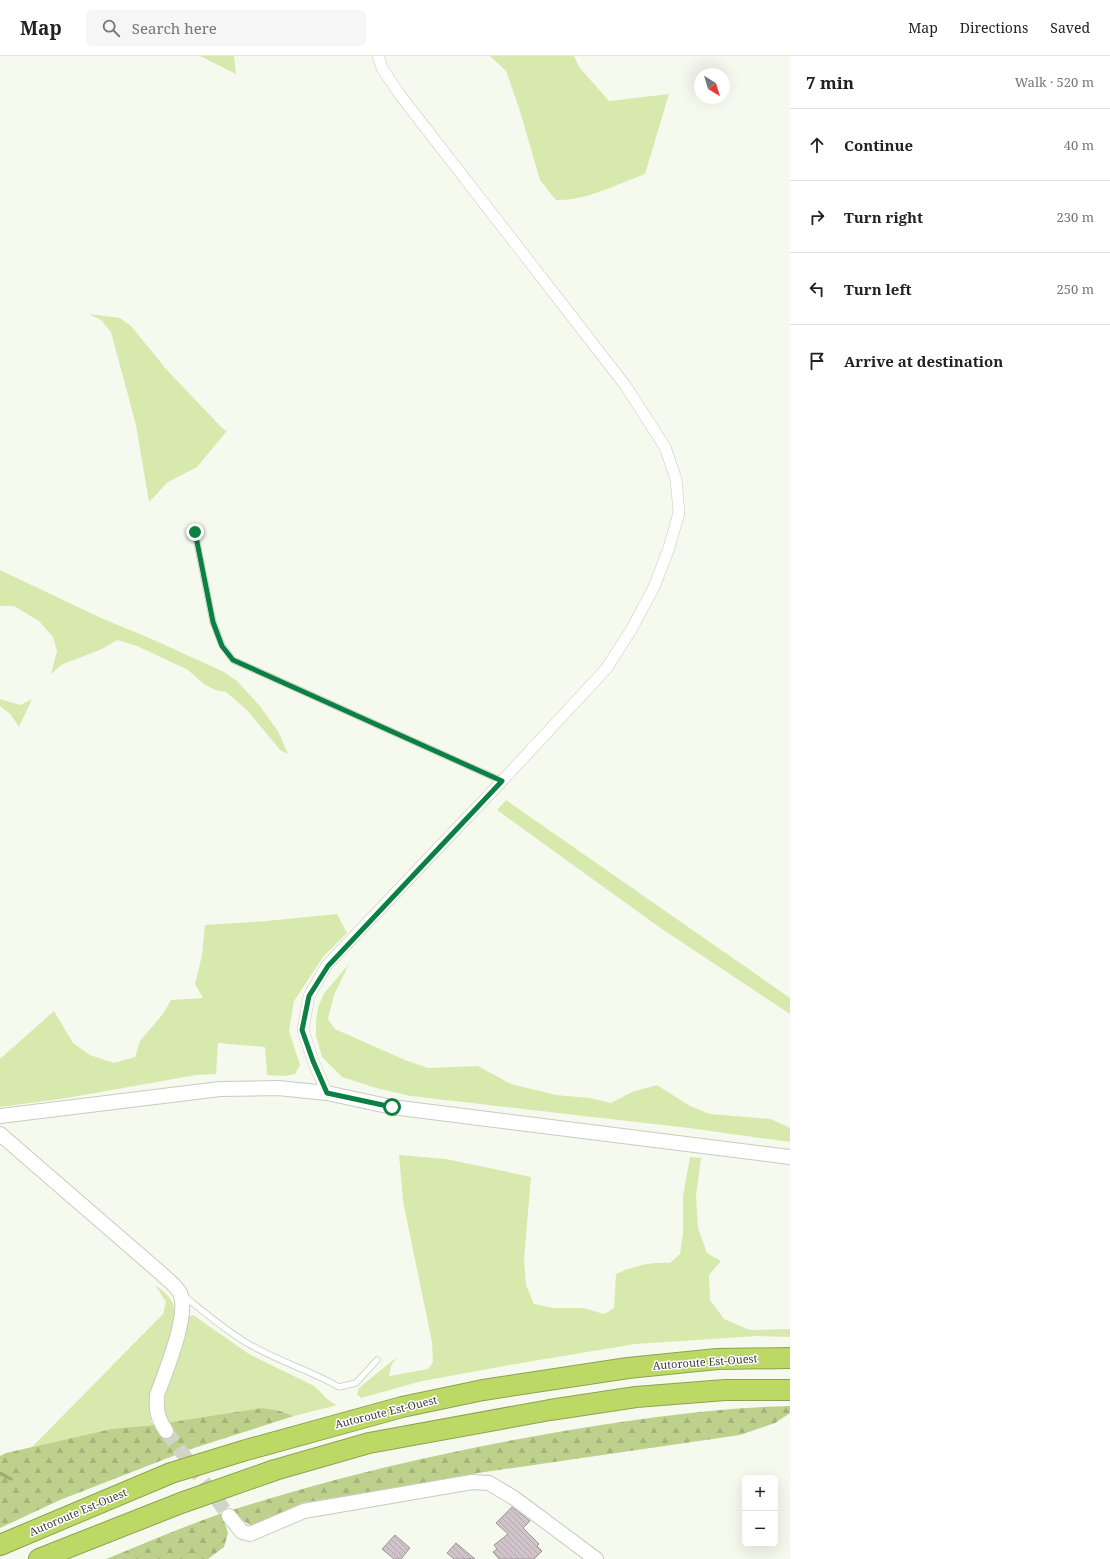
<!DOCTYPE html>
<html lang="en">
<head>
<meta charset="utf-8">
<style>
  :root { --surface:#fff; --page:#f6f6f6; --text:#222; --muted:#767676; --line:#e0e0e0 }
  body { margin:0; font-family:"Noto Serif",serif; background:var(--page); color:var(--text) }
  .controls { position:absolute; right:12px; bottom:12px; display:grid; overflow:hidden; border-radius:6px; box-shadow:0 4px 16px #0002 }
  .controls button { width:36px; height:36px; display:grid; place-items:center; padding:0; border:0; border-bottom:1px solid var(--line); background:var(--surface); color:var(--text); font:20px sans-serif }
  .compass { position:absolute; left:694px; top:12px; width:36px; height:36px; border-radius:50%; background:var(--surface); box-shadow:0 4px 16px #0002; rotate:142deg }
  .stop { position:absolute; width:12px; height:12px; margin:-9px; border:3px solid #0b8043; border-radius:50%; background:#fff }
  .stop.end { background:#0b8043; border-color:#fff; box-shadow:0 1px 4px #0008 }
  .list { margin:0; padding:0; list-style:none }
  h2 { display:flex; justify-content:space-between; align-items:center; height:52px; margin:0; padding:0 16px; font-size:17px }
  h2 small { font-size:13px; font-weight:400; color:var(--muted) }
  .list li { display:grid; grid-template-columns:26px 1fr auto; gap:12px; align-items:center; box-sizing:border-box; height:72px; padding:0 16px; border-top:1px solid var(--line) }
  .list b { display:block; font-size:15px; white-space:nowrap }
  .list em { font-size:13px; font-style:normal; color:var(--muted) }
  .icon { flex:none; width:22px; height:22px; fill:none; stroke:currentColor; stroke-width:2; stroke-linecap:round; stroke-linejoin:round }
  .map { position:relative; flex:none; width:790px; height:1503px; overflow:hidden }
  header { display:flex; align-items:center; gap:24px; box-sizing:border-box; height:56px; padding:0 20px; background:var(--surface); border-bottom:1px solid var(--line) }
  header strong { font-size:19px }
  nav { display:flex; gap:22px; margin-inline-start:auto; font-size:14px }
  .search { width:280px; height:36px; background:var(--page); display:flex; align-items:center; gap:10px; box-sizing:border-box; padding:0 14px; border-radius:6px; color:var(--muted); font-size:15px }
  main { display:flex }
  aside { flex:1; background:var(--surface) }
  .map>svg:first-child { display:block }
</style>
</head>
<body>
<header>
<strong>Map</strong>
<div class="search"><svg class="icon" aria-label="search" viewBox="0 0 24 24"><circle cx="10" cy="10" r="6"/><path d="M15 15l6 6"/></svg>Search here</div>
<nav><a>Map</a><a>Directions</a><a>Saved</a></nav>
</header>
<main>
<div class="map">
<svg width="790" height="1503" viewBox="0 0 790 1503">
  <defs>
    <pattern id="forest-firs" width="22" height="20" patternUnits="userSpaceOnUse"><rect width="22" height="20" fill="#bdd18d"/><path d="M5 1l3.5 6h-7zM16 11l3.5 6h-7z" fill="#a3b47a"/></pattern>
    <pattern id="building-back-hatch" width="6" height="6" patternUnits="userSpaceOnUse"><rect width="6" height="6" fill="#d0c4ca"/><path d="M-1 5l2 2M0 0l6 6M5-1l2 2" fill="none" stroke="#b3a9ae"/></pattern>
  </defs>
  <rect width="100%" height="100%" fill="#f6faee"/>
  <g fill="#d7e9ad">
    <polygon points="200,0 234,0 236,18"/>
    <path d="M490,0H574L579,11L609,45L669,38L645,118C617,128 587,145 556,144L540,124L519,52L506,15Z"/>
    <polygon points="89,258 120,262 131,270 166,313 222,372 227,375 197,411 168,426 149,446 136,369 111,276 101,264"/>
    <polygon points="0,514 101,562 154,584 224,616 237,625 259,649 278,675 288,698 280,694 247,654 226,636 215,634 204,628 188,614 137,590 117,584 102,593 61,609 51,618 57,595 53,581 39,565 14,550 0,550"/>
    <polygon points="0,643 20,649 32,643 19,671 10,658 0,650"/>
    <polygon points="506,744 790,942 790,958 659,871 497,754"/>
    <polygon points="337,858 347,877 323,901 294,945 289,975 300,1009 295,1018 284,1020 267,1019 265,991 218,987 216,1018 196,1019 67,1042 0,1051 0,1003 54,955 73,987 90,999 114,1007 135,1001 140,985 163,958 171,944 203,942 195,928 202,899 205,869 266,865"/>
    <polygon points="349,908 334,939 328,963 335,973 405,1004 428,1012 478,1010 511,1028 556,1039 590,1042 611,1047 632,1036 657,1029 690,1050 710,1058 771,1063 790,1072 790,1086 689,1072 411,1040 376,1032 342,1021 322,1001 316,980 316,965 318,951 325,936"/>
    <path d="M399,1099L446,1103L531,1121L524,1203L526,1229L534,1248L553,1252H583L604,1258L614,1252L616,1218C633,1210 652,1206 670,1207L680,1198L683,1177V1140L690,1101L701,1102L696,1140L698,1172L707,1197L721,1205L709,1219L710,1244L724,1263L750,1274L790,1273V1281L758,1280L635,1288L515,1308L422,1325L361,1342L357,1338L359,1332L397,1301L391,1310L389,1320L428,1313L433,1306L432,1286L403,1145Z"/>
    <path d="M155,1229C160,1233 168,1238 171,1244C188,1269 137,1334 153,1369L111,1373L32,1391L163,1258L166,1246Z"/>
    <path d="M193,1259L249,1298L314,1330C323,1337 326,1345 337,1349L294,1360L280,1355L167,1367L163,1353L165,1339L189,1261Z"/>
  </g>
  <g fill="url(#forest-firs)">
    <path d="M790,1350V1357L775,1367L740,1379L478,1417L394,1432L302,1447L253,1471L236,1460L225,1468L228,1477L224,1491L208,1503H106C153,1484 200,1463 248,1449C350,1417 454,1394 558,1376C635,1363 712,1352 790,1350Z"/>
    <polygon points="262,1352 280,1355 294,1360 191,1393 60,1444 0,1472 0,1400 6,1397 111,1373 153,1369"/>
  </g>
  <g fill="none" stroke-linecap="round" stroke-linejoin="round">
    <polyline stroke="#9db06e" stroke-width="3.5" points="0,1417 11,1423"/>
  </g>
  <g fill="url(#building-back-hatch)" stroke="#9f949a">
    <polygon points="512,1451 530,1465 523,1472 539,1488 537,1490 542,1495 534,1503 499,1503 493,1496 497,1493 494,1489 508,1478 496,1467"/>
    <polygon points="395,1479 410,1492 401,1503 394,1503 382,1493"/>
    <polygon points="456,1487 475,1503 454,1503 447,1497"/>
  </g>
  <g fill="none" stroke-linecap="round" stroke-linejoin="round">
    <polyline stroke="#d0d4c9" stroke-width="14" stroke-dasharray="14 7" stroke-linecap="butt" points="166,1375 229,1460"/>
    <g stroke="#c7cbbf" stroke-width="7">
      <g id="service">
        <polyline points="195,477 213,566 222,589 233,604 502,725"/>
        <path d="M183,1239C204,1256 225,1274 247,1287C277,1305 310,1314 339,1331L356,1327L377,1304"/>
      </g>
    </g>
    <g stroke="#c7cbbf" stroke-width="12">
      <polyline id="minor" points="327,1037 313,1005 303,974 309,940 327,909 502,725 606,613 631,574 654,531 669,492 679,457 676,423 665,391 625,329 400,39 382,12 378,0"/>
    </g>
    <g stroke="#c7cbbf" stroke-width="16">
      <g id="tertiary">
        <polyline points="0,1060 220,1033 278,1032 327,1037 392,1051 790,1101"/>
        <path d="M0,1078L163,1219C168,1224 177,1231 180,1237C190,1258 165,1317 157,1339C156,1355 157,1361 166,1375"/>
        <polyline points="229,1460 242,1476 250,1478 304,1455 472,1426 489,1427 514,1442 596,1503"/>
      </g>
    </g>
    <g stroke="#8ea254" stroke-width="22">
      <g id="motorway">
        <polyline points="0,1489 171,1417 246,1394 402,1351 483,1334 628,1312 717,1303 790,1302"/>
        <polyline points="39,1503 181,1447 275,1414 369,1387 550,1354 636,1341 725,1334 790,1334"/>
      </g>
    </g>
    <use href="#service" stroke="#fff" stroke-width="5.5"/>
    <use href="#minor" stroke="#fff" stroke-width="11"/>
    <use href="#tertiary" stroke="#fff" stroke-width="14"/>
    <use href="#motorway" stroke="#bbd964" stroke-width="20"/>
  </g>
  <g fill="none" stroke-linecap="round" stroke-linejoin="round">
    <polyline stroke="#0b8043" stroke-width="5" points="195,476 213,566 222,590 233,604 502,725 328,910 309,940 302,974 313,1005 327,1037 392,1051"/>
  </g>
  <g text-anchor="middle" stroke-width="3" stroke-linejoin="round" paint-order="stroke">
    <g font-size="11" fill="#3a3c37" stroke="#fff">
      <text transform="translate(705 1306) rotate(-4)" y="4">Autoroute Est-Ouest</text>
      <text transform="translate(386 1356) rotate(-14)" y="4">Autoroute Est-Ouest</text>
      <text transform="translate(78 1456) rotate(-23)" y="4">Autoroute Est-Ouest</text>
    </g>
  </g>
</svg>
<div class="controls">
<button>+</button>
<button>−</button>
</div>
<svg class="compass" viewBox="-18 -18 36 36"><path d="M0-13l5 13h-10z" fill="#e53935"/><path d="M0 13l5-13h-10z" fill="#767676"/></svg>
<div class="stop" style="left:392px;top:1051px"></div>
<div class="stop end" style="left:195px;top:476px"></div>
</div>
<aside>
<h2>7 min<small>Walk · 520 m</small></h2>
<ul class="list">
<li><svg class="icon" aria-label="ahead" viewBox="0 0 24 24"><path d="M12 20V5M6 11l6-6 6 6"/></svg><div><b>Continue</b></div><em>40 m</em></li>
<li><svg class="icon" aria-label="right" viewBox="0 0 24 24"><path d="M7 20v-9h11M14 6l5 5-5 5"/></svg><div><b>Turn right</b></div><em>230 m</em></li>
<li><svg class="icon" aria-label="left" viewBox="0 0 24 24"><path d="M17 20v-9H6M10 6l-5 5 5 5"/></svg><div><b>Turn left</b></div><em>250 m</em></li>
<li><svg class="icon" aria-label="arrive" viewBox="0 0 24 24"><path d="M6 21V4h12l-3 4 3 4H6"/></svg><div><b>Arrive at destination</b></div></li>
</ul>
</aside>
</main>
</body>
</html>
